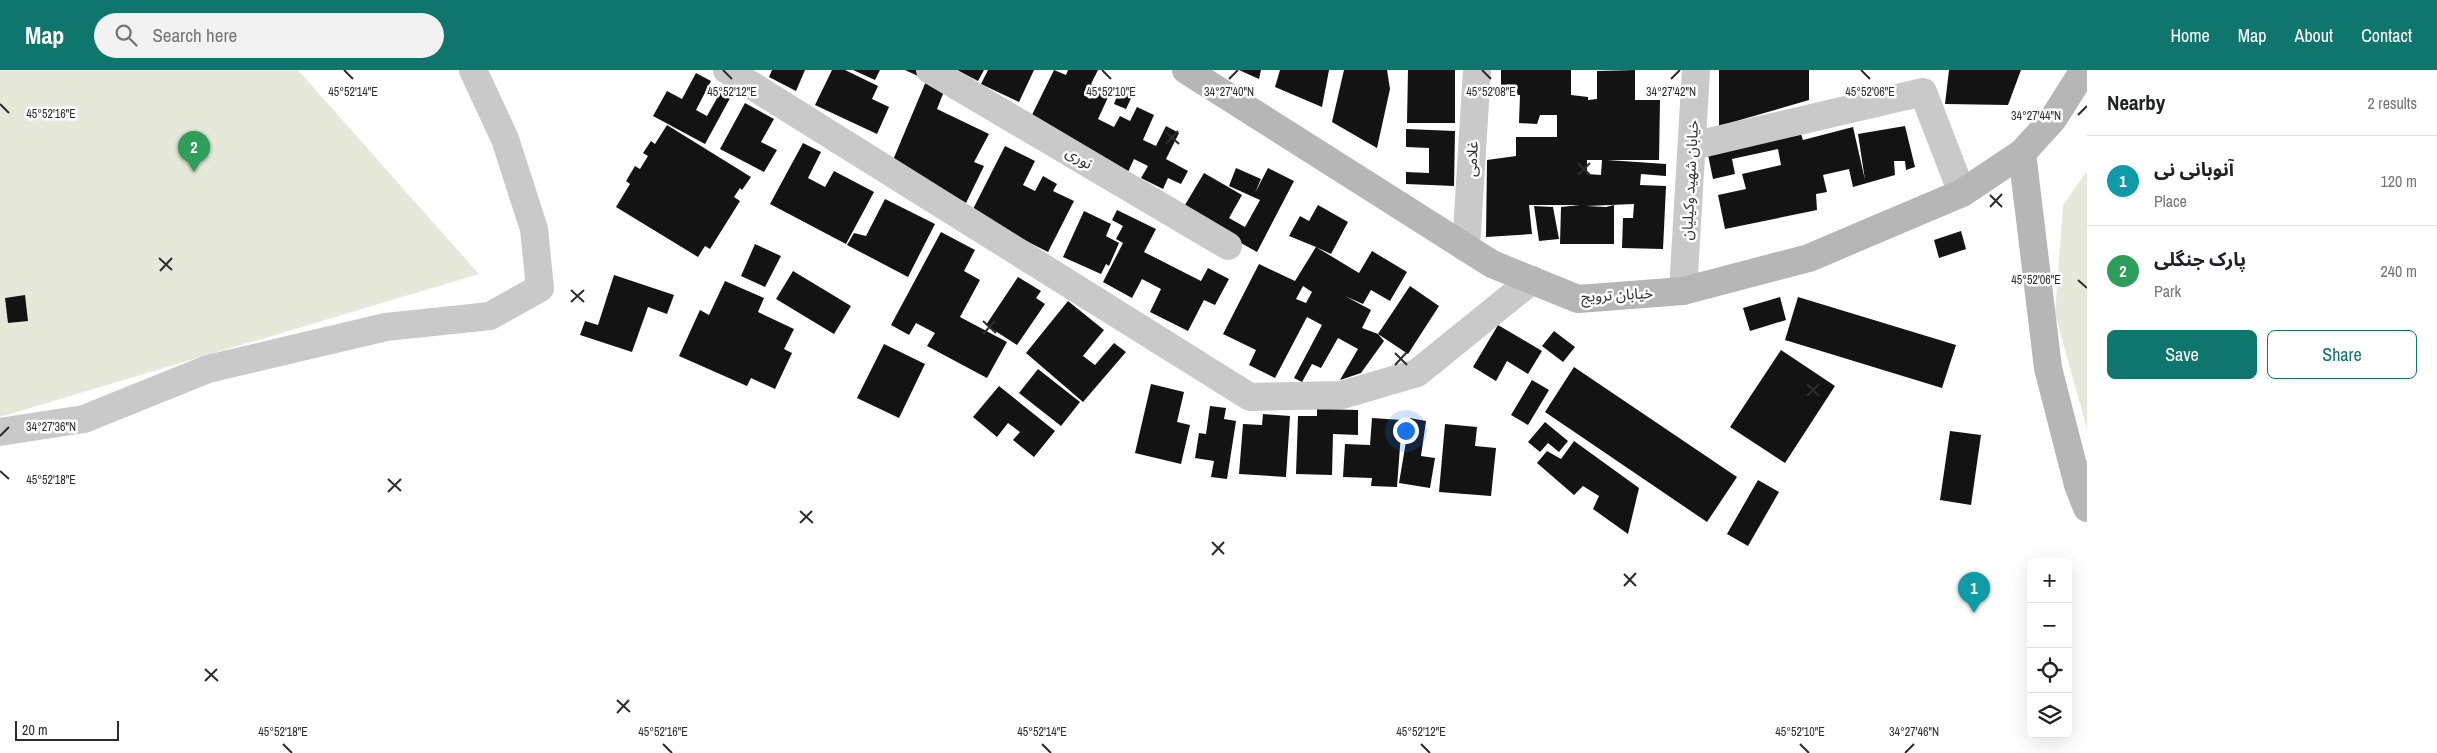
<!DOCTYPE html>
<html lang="en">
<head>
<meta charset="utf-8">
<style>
  :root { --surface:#fff; --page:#f2f2f2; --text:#202124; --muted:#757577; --line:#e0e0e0; --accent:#0f766e }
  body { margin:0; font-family:"Archivo Narrow","Noto Sans Arabic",sans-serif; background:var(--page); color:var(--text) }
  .controls { position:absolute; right:15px; bottom:15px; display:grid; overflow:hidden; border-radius:8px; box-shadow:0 5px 20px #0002 }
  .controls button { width:45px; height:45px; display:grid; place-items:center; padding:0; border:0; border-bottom:1px solid var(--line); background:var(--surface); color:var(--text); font:25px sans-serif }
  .scale { position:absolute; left:15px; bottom:12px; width:104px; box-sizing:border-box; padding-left:5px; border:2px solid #2c2c2c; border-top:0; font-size:14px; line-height:18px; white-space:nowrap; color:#2c2c2c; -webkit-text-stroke:4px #fff; paint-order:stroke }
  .you { position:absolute; left:1405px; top:360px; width:18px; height:18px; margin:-12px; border:4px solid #fff; border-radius:50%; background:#1a73e8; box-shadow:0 0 0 8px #1a73e833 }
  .badge { display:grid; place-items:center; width:32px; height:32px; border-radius:50%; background:var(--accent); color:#fff; font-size:16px; font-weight:700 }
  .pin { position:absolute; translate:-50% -41px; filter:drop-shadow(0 1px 2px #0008) }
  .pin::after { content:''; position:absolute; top:26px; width:18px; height:15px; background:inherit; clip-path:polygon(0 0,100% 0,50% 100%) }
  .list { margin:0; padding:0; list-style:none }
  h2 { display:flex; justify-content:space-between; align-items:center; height:65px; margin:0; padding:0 20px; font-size:21px }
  h2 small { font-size:16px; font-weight:400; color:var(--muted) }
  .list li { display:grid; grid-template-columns:32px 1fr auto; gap:15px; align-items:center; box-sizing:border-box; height:90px; padding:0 20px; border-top:1px solid var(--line) }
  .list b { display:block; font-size:19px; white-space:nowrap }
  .list p { margin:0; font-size:16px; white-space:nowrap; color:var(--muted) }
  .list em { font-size:16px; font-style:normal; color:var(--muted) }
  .actions { display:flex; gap:10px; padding:15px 20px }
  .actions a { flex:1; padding:11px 0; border:1px solid var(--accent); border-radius:8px; text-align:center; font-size:18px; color:var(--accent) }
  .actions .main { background:var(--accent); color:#fff }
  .icon { flex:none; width:28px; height:28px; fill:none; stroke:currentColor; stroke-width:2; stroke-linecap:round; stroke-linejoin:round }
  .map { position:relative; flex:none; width:2087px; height:683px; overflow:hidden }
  header { display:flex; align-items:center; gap:30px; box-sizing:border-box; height:70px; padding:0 25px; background:var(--accent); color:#fff }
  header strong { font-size:24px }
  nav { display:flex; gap:28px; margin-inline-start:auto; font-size:18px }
  .search { width:350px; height:45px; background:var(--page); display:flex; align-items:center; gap:12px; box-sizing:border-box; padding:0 18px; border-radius:28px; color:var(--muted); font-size:19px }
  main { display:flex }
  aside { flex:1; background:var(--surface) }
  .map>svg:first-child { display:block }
</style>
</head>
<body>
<header>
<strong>Map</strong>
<div class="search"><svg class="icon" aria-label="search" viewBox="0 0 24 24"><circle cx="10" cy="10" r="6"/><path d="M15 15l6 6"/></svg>Search here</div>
<nav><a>Home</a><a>Map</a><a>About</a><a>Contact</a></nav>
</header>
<main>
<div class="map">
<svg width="2087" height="683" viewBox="0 0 2087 683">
  <rect width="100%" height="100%" fill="#fff"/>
  <g fill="#e6e9da">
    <polygon points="0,0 298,0 479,204 0,347"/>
    <polygon points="2087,101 2087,359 2055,244 2063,135"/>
  </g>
  <g fill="#131313" fill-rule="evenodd">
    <polygon points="772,0 805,0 796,21 769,7"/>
    <polygon points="832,0 845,0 878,16 872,29 889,37 877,64 815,35"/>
    <polygon points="853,0 880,0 875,10"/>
    <polygon points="905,0 920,0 918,6"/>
    <polygon points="957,0 984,0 978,11"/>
    <polygon points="988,0 1034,0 1019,32 981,14"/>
    <polygon points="1054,0 1066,5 1068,0 1098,0 1091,14 1110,23 1098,49 1114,57 1120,46 1130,51 1137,37 1154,45 1143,70 1156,76 1166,56 1179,63 1166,89 1188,101 1181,114 1168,108 1163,119 1141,108 1148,96 1134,89 1128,102 1028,53"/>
    <polygon points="1239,0 1261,0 1259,9"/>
    <polygon points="1280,0 1329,0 1322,37 1275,17"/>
    <polygon points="1344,0 1387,0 1390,19 1377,78 1332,52"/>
    <polygon points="1408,0 1455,0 1455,53 1407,53"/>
    <path d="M1501,0H1571V25L1588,27V30L1597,29V1L1635,0V30H1660L1659,90H1607L1666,94V106L1641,104L1640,115L1666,116L1663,179L1622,178L1623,148H1633L1634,134L1586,136L1606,137L1614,135V174H1560L1561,137L1580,135H1529L1532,164L1486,167L1487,90L1516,86V67H1557V45H1540L1537,54L1519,53L1520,25H1501ZM1587,90H1602L1601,105L1587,104Z"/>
    <polygon points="1719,0 1809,0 1809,30 1719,56"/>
    <polygon points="1949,0 2021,0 2008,35 1945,34"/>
    <polygon points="696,3 711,11 696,40 707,46 725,14 735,19 705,74 653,46 667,21 682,29"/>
    <polygon points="927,9 945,19 937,39 989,64 974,92 984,96 966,133 893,90"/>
    <polygon points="1120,18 1133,24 1126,39 1114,34"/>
    <polygon points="745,33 774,49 761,72 777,80 764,102 720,79"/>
    <polygon points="667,55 751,107 742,120 740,118 734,127 740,131 710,179 705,176 698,187 616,137 630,114 626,111 635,96 640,99 648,86 643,83 651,71 655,74"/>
    <polygon points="1905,56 1915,97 1906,100 1905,91 1894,91 1895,105 1853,117 1849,99 1823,105 1827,122 1816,124 1817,140 1725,159 1718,125 1746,119 1742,104 1781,95 1778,79 1732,89 1735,104 1713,109 1707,80 1800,61 1803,70 1853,57 1865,110 1858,64"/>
    <polygon points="1406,59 1455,61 1454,116 1406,114 1406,102 1429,103 1429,78 1406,77"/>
    <polygon points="803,73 821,82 808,108 825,117 834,101 874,122 846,174 770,134"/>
    <polygon points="1005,76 1035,91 1023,115 1035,121 1043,106 1057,114 1053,121 1074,131 1048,182 971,143"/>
    <polygon points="1236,98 1261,109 1255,123 1268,98 1294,111 1257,182 1182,140 1204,103 1242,125 1229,148 1245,157 1260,130 1229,116"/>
    <polygon points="885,129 935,154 908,207 847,175 854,163 866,166"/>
    <path d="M1318,135L1348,152L1331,184L1316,177L1359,203L1372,181L1407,202L1390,231L1371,220L1363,234L1345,226L1371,240L1362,258L1378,264L1384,271L1361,303L1340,310L1358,279L1338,268L1321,298L1312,294L1302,312L1294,308L1322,255L1307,247L1275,308L1249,295L1256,280L1223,264L1259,194L1295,211L1316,177L1289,166L1300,146L1309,151ZM1303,216L1312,222L1306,233L1296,229Z"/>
    <polygon points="1534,136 1553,137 1559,169 1539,171"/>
    <polygon points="1117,140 1156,159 1144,182 1201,211 1208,198 1229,209 1215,235 1204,230 1188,261 1150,242 1161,219 1142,209 1132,228 1103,212 1123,173 1116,169 1123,156 1112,150"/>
    <polygon points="1084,141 1111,154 1106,166 1119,173 1109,196 1106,194 1101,204 1063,187"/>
    <polygon points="1961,161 1966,179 1939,188 1934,170"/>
    <polygon points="941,162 975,180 964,201 980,210 960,247 1007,272 987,308 927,276 935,263 916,253 909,265 891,255"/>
    <polygon points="755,174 781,186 765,217 741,206"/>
    <polygon points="793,201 851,236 834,264 776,229"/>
    <polygon points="614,205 674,225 667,244 648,237 632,282 580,265 585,251 598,255"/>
    <polygon points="1018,207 1041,221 1036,228 1045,234 1017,275 986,255"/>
    <polygon points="725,211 764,228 758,242 794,259 784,279 792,283 775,319 751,308 747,316 679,286 700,240 709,245"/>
    <polygon points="1410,216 1439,236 1408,284 1378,264"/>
    <polygon points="25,225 28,251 8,253 5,228"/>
    <polygon points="1780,227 1786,250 1750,261 1743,238"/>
    <polygon points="1798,227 1956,275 1942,318 1785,270"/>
    <polygon points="1068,231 1104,260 1083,286 1095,295 1114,273 1126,282 1083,332 1026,283"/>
    <polygon points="1498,255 1542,281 1528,304 1507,291 1496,311 1473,297"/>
    <polygon points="1554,261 1575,277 1563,292 1542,276"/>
    <polygon points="884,274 925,294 899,348 857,328"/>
    <polygon points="1781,280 1835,316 1785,393 1730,357"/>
    <polygon points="1574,297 1737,407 1707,452 1545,342"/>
    <polygon points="1038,299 1080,332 1061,356 1019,323"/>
    <polygon points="1532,310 1549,320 1528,355 1511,345"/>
    <polygon points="1151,314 1184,322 1177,352 1190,355 1181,394 1135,383"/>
    <polygon points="999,316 1055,361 1034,387 1013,370 1020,362 1008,353 997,367 973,347"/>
    <polygon points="1210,336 1226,338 1224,349 1236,351 1227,409 1211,407 1214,391 1195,388 1199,363 1206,364"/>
    <polygon points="1317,339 1358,340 1358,365 1333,364 1332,405 1296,404 1298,346 1317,346"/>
    <polygon points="1263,344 1290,346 1286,407 1239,404 1243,354 1262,355"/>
    <polygon points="1372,348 1402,350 1397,417 1371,416 1372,408 1343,407 1345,374 1370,375"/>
    <polygon points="1410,348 1426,351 1421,386 1435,388 1430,418 1399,413"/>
    <polygon points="1545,352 1568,371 1559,382 1548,373 1540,382 1528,372"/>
    <polygon points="1445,354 1477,357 1475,376 1496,378 1491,426 1439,422"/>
    <polygon points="1950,361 1981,365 1971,435 1940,430"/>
    <polygon points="1574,371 1639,418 1628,464 1593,439 1599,426 1583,416 1574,425 1537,393 1547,381 1561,389"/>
    <polygon points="1758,410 1779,422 1748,476 1727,464"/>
  </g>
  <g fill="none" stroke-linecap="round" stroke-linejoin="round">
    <g stroke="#c9c9c9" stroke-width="28">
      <polyline points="727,0 1250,327 1342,325 1417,303 1532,210"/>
      <polyline points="930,0 1228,176"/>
      <polyline points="1692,76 1923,22 1962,123"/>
      <polyline points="1466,178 1477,0"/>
      <polyline points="1683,221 1696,0"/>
      <polyline points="0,362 84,349 208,299 386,257 490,246 540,218 534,159 505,69 473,0"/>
    </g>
    <g stroke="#b6b6b6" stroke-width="28">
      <polyline points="1186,0 1492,194 1578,229 1683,221 1809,188 1962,123 2022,83 2053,49 2084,0"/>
      <polyline points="2022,83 2048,298 2078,415 2087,438"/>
    </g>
  </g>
  <path fill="none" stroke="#2c2c2c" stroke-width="2" d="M344,0L353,9M723,0L732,9M1102,0L1111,9M1482,0L1491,9M1861,0L1870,9M1229,9L1238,0M1671,9L1680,0M0,34L9,43M2078,45L2087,36M1166,62L1179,74M1166,74L1178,61M1578,93L1590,105M1578,105L1590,93M1990,125L2002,137M1990,137L2002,124M159,188L172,200M160,201L172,188M2078,210L2087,218M571,220L584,232M571,232L584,220M983,251L996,263M983,264L995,251M1395,283L1407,295M1395,295L1407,282M1807,314L1819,326M1807,326L1819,314M0,366L9,357M0,401L9,409M388,409L401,421M388,422L401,409M800,441L813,453M800,453L812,441M1212,472L1224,484M1212,485L1224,472M1624,504L1636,516M1624,516L1636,503M205,599L218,611M205,611L217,599M617,630L630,642M617,643L629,630M283,674L292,683M663,674L672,683M1042,674L1051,683M1421,674L1430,683M1800,674L1809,683M1905,683L1914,674"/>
  <g text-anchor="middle" stroke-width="5" stroke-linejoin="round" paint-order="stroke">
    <g font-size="15" fill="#2c2c2c" stroke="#fff">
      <text transform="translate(1079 88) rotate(31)" y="5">نوری</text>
      <text transform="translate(1472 89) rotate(-87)" y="5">غلامی</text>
      <text transform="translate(1690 110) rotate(-87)" y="5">خیابان شهید وکیلیان</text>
      <text transform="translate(1617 225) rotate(-3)" y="5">خیابان ترویج</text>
    </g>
  </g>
  <g font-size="12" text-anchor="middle" fill="#2c2c2c" stroke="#fff" stroke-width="5" stroke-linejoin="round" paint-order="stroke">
    <text x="1491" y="26">45°52'08"E</text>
    <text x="1870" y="26">45°52'06"E</text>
    <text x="353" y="26">45°52'14"E</text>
    <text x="732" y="26">45°52'12"E</text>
    <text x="1111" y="26">45°52'10"E</text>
    <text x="1229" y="26">34°27'40"N</text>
    <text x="1671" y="26">34°27'42"N</text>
    <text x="51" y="48">45°52'16"E</text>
    <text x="2036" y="50">34°27'44"N</text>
    <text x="2036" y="214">45°52'06"E</text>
    <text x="51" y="361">34°27'36"N</text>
    <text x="51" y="414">45°52'18"E</text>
    <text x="1914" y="666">34°27'46"N</text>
    <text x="283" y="666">45°52'18"E</text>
    <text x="663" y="666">45°52'16"E</text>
    <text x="1042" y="666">45°52'14"E</text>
    <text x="1421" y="666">45°52'12"E</text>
    <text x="1800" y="666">45°52'10"E</text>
  </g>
</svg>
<div class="controls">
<button>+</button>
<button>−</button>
<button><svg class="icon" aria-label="locate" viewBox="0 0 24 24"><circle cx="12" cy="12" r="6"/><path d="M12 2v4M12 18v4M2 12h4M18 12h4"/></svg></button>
<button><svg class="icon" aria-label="layers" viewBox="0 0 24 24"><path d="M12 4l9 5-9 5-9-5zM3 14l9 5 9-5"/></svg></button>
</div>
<div class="scale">20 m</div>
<div class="you"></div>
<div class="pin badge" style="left:1974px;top:543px;background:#0f9aa8">1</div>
<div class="pin badge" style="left:194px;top:102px;background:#2e9e5b">2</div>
</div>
<aside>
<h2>Nearby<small>2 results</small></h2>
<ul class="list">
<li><span class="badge" style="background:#0f9aa8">1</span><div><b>آنوبانی نی</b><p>Place</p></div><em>120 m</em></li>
<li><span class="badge" style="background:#2e9e5b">2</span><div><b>پارک جنگلی</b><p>Park</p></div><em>240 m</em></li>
</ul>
<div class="actions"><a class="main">Save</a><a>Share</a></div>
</aside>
</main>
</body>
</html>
